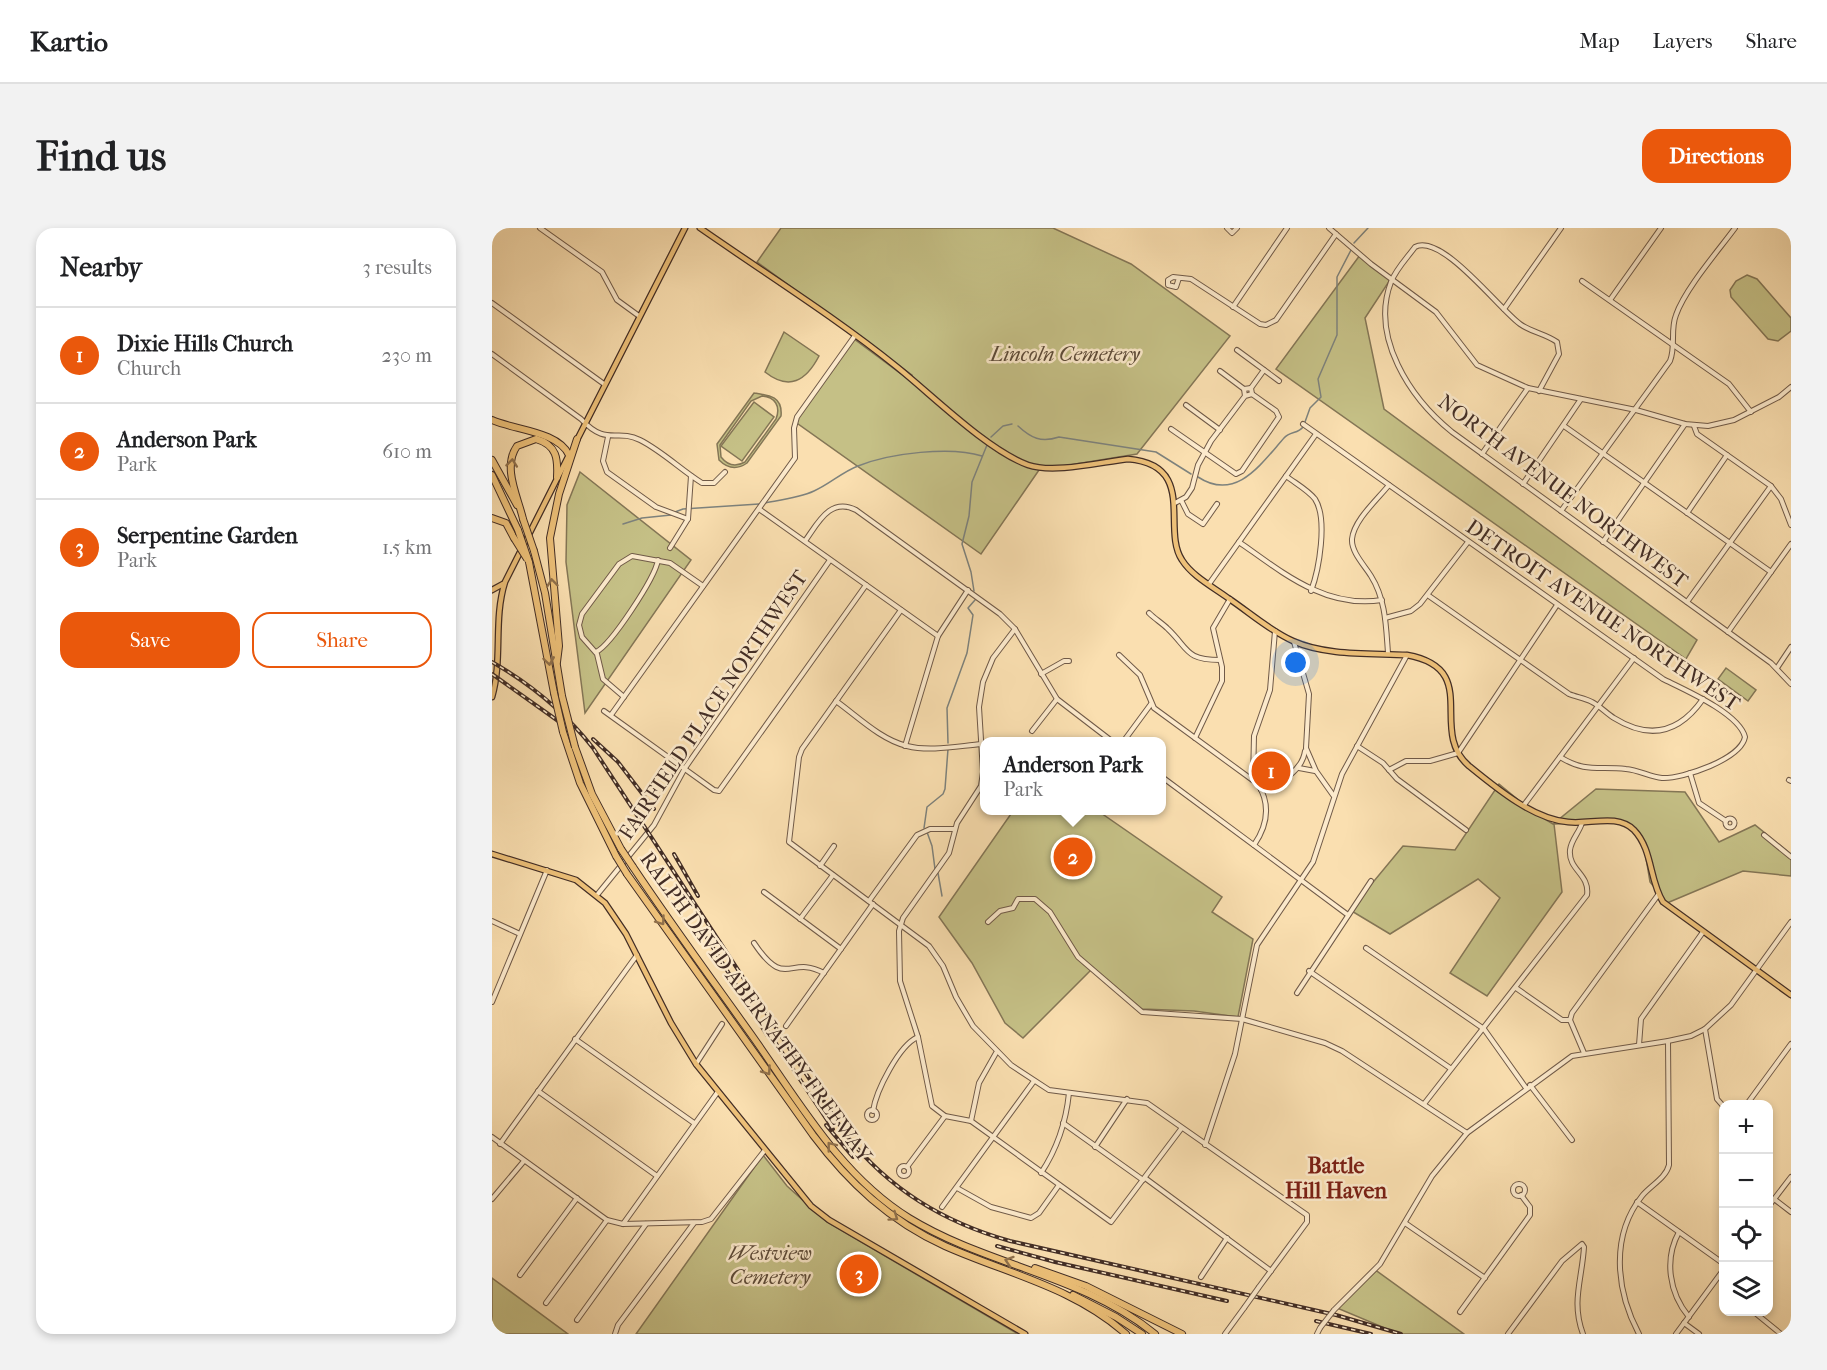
<!DOCTYPE html>
<html lang="en">
<head>
<meta charset="utf-8">
<style>
  :root { --surface:#fff; --page:#f2f2f2; --text:#202124; --muted:#757577; --line:#e0e0e0; --accent:#ea580c }
  body { margin:0; font-family:"IM FELL French Canon",serif; background:var(--page); color:var(--text) }
  .controls { position:absolute; right:18px; bottom:18px; display:grid; overflow:hidden; border-radius:12px; box-shadow:0 3px 9px #0003 }
  .controls button { width:54px; height:54px; display:grid; place-items:center; padding:0; border:0; border-bottom:2px solid var(--line); background:var(--surface); color:var(--text); font:30px sans-serif }
  .you { position:absolute; left:804px; top:435px; width:21px; height:21px; margin:-15px; border:4px solid #fff; border-radius:50%; background:#1a73e8; box-shadow:0 0 0 9px #1a73e833 }
  .badge { display:grid; place-items:center; width:39px; height:39px; border-radius:50%; background:var(--accent); color:#fff; font-size:20px; font-weight:700 }
  .pin { position:absolute; translate:-50% -50%; border:3px solid #fff; box-shadow:0 2px 6px #0006 }
  .popup { position:absolute; left:488px; top:509px; width:186px; height:78px; box-sizing:border-box; display:grid; place-content:center; border-radius:12px; background:var(--surface); filter:drop-shadow(0 2px 4px #0005); font-size:20px; white-space:nowrap; color:var(--muted) }
  .popup b { font-size:22px; color:var(--text) }
  .popup::after { content:''; position:absolute; left:50%; top:100%; margin-left:-12px; border:12px solid transparent; border-top-color:var(--surface) }
  .list { margin:0; padding:0; list-style:none }
  h2 { display:flex; justify-content:space-between; align-items:center; height:78px; margin:0; padding:0 24px; font-size:26px }
  h2 small { font-size:20px; font-weight:400; color:var(--muted) }
  .list li { display:grid; grid-template-columns:39px 1fr auto; gap:18px; align-items:center; box-sizing:border-box; height:96px; padding:0 24px; border-top:2px solid var(--line) }
  .list b { display:block; font-size:22px; white-space:nowrap }
  .list p { margin:0; font-size:20px; white-space:nowrap; color:var(--muted) }
  .list em { font-size:20px; font-style:normal; color:var(--muted) }
  .actions { display:flex; gap:12px; padding:18px 24px }
  .actions a { flex:1; padding:14px 0; border:2px solid var(--accent); border-radius:18px; text-align:center; font-size:21px; color:var(--accent) }
  .actions .main { background:var(--accent); color:#fff }
  .icon { flex:none; width:33px; height:33px; fill:none; stroke:currentColor; stroke-width:2; stroke-linecap:round; stroke-linejoin:round }
  .map { position:relative; flex:none; width:1299px; height:1106px; overflow:hidden; border-radius:18px }
  header { display:flex; align-items:center; gap:36px; box-sizing:border-box; height:84px; padding:0 30px; background:var(--surface); border-bottom:2px solid var(--line) }
  header strong { font-size:28px }
  nav { display:flex; gap:33px; margin-inline-start:auto; font-size:21px }
  .intro { display:flex; align-items:center; justify-content:space-between; box-sizing:border-box; height:144px; padding:0 36px }
  h1 { margin:0; font-size:42px }
  .button { padding:15px 27px; border-radius:18px; background:var(--accent); color:#fff; font-size:21px; font-weight:700 }
  main { display:flex; gap:36px; padding:0 36px }
  aside { flex:1; background:var(--surface); border-radius:18px; box-shadow:0 3px 9px #0003 }
  .map>svg:first-child { display:block }
</style>
</head>
<body>
<header>
<strong>Kartio</strong>
<nav><a>Map</a><a>Layers</a><a>Share</a></nav>
</header>
<div class="intro"><h1>Find us</h1><a class="button">Directions</a></div>
<main>
<aside>
<h2>Nearby<small>3 results</small></h2>
<ul class="list">
<li><span class="badge">1</span><div><b>Dixie Hills Church</b><p>Church</p></div><em>230 m</em></li>
<li><span class="badge">2</span><div><b>Anderson Park</b><p>Park</p></div><em>610 m</em></li>
<li><span class="badge">3</span><div><b>Serpentine Garden</b><p>Park</p></div><em>1.5 km</em></li>
</ul>
<div class="actions"><a class="main">Save</a><a>Share</a></div>
</aside>
<div class="map">
<svg width="1299" height="1106" viewBox="0 0 1299 1106">
  <rect width="100%" height="100%" fill="#fadfb0"/>
  <filter id="stains"><feTurbulence type="fractalNoise" baseFrequency=".00333" numOctaves="4"/><feColorMatrix values="0 0 0 0 .2 0 0 0 0 .09 0 0 0 0 .02 0 0 0 .5 -.17"/></filter>
  <radialGradient id="worn" r=".72"><stop offset=".6" stop-color="#630" stop-opacity="0"/><stop offset="1" stop-color="#630" stop-opacity=".3"/></radialGradient>
  <g fill="#c5c086" stroke="#847656" stroke-width="1.5" fill-rule="evenodd">
    <polygon points="289,0 561,0 639,36 738,108 645,226 547,242 489,326 302,193 362,111 416,151 420,147 265,34"/>
    <polygon points="868,27 898,52 873,90 892,181 1205,412 1194,431 784,141"/>
    <polygon points="1255,47 1265,51 1299,90 1299,103 1286,113 1276,111 1239,69 1238,62 1244,53"/>
    <path d="M292,104L327,128C314,153 297,163 273,144Z"/>
    <path d="M262,165C276,167 291,168 289,188L255,235C245,242 236,241 227,232L225,216ZM270,168C283,169 289,178 284,191L253,234C244,239 236,238 229,229L228,217L259,173Z"/>
    <polygon points="262,174 282,189 250,233 229,218"/>
    <polygon points="88,244 199,332 93,485 74,334 75,277"/>
    <polygon points="1234,440 1264,462 1256,473 1226,451"/>
    <polygon points="1007,556 1041,584 1061,596 1104,561 1193,564 1227,614 1263,597 1299,626 1299,648 1251,643 1175,675 1158,654 1151,612 1136,597 1117,594 1062,596 1070,664 995,768 958,745 1008,670 986,651 898,706 858,682 911,618 963,622"/>
    <polygon points="521,583 606,583 730,669 720,684 761,711 746,789 702,783 650,781 601,740 531,810 513,795 480,735 447,689"/>
    <polygon points="271,927 295,958 335,994 526,1106 144,1106"/>
    <polygon points="882,1041 972,1106 907,1106 845,1080"/>
    <polygon points="0,1050 76,1106 0,1106"/>
  </g>
  <g fill="none" stroke-linecap="round" stroke-linejoin="round">
    <g stroke="#7d827d" stroke-width="1.5">
      <polyline points="862,15 876,0"/>
      <polyline points="813,194 818,180 829,169 826,151 845,107 845,49 859,22"/>
      <path d="M526,198C539,210 549,215 567,209L664,224L699,246"/>
      <polyline points="499,209 511,198 520,196"/>
      <path d="M706,249C744,274 769,236 792,210C798,203 806,206 811,199"/>
      <path d="M272,275C288,272 307,270 322,263C338,256 350,244 366,238C398,225 459,218 490,228"/>
      <polyline points="183,284 191,281 267,276"/>
      <polyline points="131,296 150,290 179,287"/>
      <polyline points="482,363 479,344 470,316 477,288 480,254 495,217"/>
      <polyline points="456,515 455,480 475,425 481,387 476,380 483,372"/>
      <polyline points="432,600 435,579 451,566 453,561 456,521"/>
      <polyline points="435,604 440,618 443,641"/>
      <polyline points="446,645 450,668"/>
    </g>
    <g stroke="#705a48" stroke-width="6">
      <g id="minor">
        <polyline points="48,0 110,44 125,72 147,88"/>
        <polyline points="735,0 740,5 745,0"/>
        <polyline points="837,0 879,36 944,84 985,137 1036,160 1144,182 1193,196 1216,198 1242,192 1287,169 1299,159"/>
        <polyline points="687,50 684,59 676,57 676,52 681,49 699,51 768,96 774,97 784,92 844,6"/>
        <polyline points="1090,53 1237,156 1259,184"/>
        <polyline points="1118,72 1169,0"/>
        <polyline points="0,75 112,156"/>
        <polyline points="741,79 795,0"/>
        <polyline points="1012,81 1069,0"/>
        <polyline points="745,122 787,153"/>
        <path d="M0,126L89,191C115,219 124,200 148,212C170,223 189,242 210,255H222L233,244"/>
        <polyline points="728,143 752,161"/>
        <polyline points="759,160 772,142"/>
        <path d="M1047,163L1067,126L1065,114C1054,106 1039,104 1028,96C1007,81 950,5 923,19C915,30 904,41 899,54C878,109 918,170 960,204L1279,435L1299,456"/>
        <polyline points="694,177 728,202"/>
        <path d="M811,196L1171,451C1191,461 1247,485 1253,509C1249,531 1191,551 1170,550C1158,549 1147,542 1134,541C1106,538 1094,545 1068,529"/>
        <polyline points="1072,198 1279,344"/>
        <polyline points="1202,198 1205,206 1279,258 1289,271 1299,297"/>
        <polyline points="679,201 744,246 750,243 787,189 784,183 760,166"/>
        <polyline points="116,209 111,233 115,244 164,279 196,291"/>
        <polyline points="990,226 1036,160"/>
        <path d="M794,248C803,255 816,262 823,271C836,291 827,342 819,363"/>
        <polyline points="1031,256 1089,171"/>
        <polyline points="689,272 696,286 711,296 725,276"/>
        <polyline points="683,275 694,269 700,260 706,237 719,213 753,168 752,161 759,160 760,166 753,168"/>
        <polyline points="267,281 446,408"/>
        <path d="M1069,283L1178,133C1184,118 1178,102 1184,87C1193,61 1226,23 1243,0"/>
        <polyline points="1195,285 1235,227"/>
        <path d="M313,313C326,295 338,269 364,282L508,386L523,401L565,471L621,514"/>
        <path d="M747,314C790,344 833,381 890,372"/>
        <polyline points="1111,314 1193,196"/>
        <polyline points="178,320 196,291 199,248"/>
        <polyline points="717,356 824,206"/>
        <path d="M937,368L1077,466C1084,469 1093,470 1100,474C1108,478 1114,485 1122,490C1159,513 1188,504 1211,471"/>
        <polyline points="1195,374 1279,258"/>
        <polyline points="409,382 310,521 307,529 297,614 437,718 451,738 464,769 481,798 519,837 557,862 655,875 815,987 815,994 767,1059"/>
        <path d="M657,385C663,391 670,395 676,401C697,421 693,432 728,432"/>
        <polyline points="893,390 919,383 928,376 976,314"/>
        <polyline points="523,401 501,430 491,454 487,479 491,544 489,558 465,595 457,625 411,690 407,703 408,753 426,809 440,878 453,888 479,893 619,994 689,901"/>
        <polyline points="1236,404 1299,316"/>
        <polyline points="802,414 817,466 814,520 824,543 841,567"/>
        <path d="M104,424C119,417 163,350 166,332"/>
        <path d="M896,425C894,399 894,372 879,348C873,338 859,324 860,311C862,292 885,272 897,257"/>
        <path d="M627,427L648,447L662,480L766,556C779,577 775,598 762,617"/>
        <polyline points="1285,440 1299,419"/>
        <polyline points="549,446 572,433 577,433"/>
        <polyline points="132,469 111,451 105,426 90,409 87,397 90,386 127,336 140,328 178,335 211,358"/>
        <path d="M344,473C365,488 389,512 415,518C438,524 466,518 490,516"/>
        <polyline points="112,483 222,562 227,563 374,357"/>
        <polyline points="119,487 303,230 302,200 305,189 362,109"/>
        <polyline points="540,503 565,471"/>
        <polyline points="703,510 730,453 730,439 721,400 738,371"/>
        <polyline points="631,514 659,476"/>
        <polyline points="413,518 446,408 476,362"/>
        <polyline points="865,518 891,535 905,551 974,602"/>
        <polyline points="807,540 823,543"/>
        <polyline points="897,542 914,533 938,533 966,525 1065,377"/>
        <polyline points="1198,545 1207,575 1234,593"/>
        <polyline points="670,549 856,687"/>
        <polyline points="761,552 762,508 778,462 783,403"/>
        <polyline points="1297,552 1299,553"/>
        <path d="M769,562C788,555 810,544 813,523"/>
        <polyline points="1032,577 1142,430"/>
        <circle cx="1238" cy="595" r="4.5"/>
        <polyline points="1272,607 1299,629"/>
        <polyline points="328,638 342,618"/>
        <polyline points="272,664 349,721"/>
        <polyline points="105,667 162,597 193,540 338,332"/>
        <polyline points="377,673 425,607 438,601 463,601"/>
        <polyline points="308,691 341,647"/>
        <polyline points="0,693 28,706"/>
        <polyline points="496,694 508,683 521,680 526,671 543,671 558,684 586,729 650,784 750,791 833,815 850,823 975,905"/>
        <path d="M262,715C294,763 297,726 332,745"/>
        <polyline points="874,720 992,801 1034,860"/>
        <polyline points="817,743 958,840"/>
        <polyline points="1024,760 1070,792 1078,792"/>
        <polyline points="805,765 879,653"/>
        <polyline points="0,774 55,642"/>
        <polyline points="1078,792 1080,785 1166,667"/>
        <polyline points="1078,792 1092,825"/>
        <polyline points="294,798 381,676"/>
        <polyline points="1213,801 1225,871 1232,879"/>
        <polyline points="83,811 202,895"/>
        <polyline points="1147,817 1149,791 1211,704"/>
        <polyline points="204,836 230,796"/>
        <polyline points="1038,857 1080,912"/>
        <polyline points="46,863 165,948"/>
        <path d="M932,876L1095,667C1098,646 1076,642 1078,622C1079,612 1087,605 1090,595"/>
        <polyline points="1255,876 1299,816"/>
        <circle cx="380" cy="887" r="5"/>
        <path d="M381,883C384,863 407,817 426,809"/>
        <polyline points="479,893 487,855 504,825"/>
        <polyline points="571,895 651,952"/>
        <polyline points="0,909 115,992 131,996 210,994 219,991 273,922"/>
        <polyline points="8,916 145,727"/>
        <polyline points="713,917 743,826 765,717 821,634 850,546 915,427"/>
        <polyline points="603,919 635,871"/>
        <circle cx="412" cy="943" r="5"/>
        <polyline points="415,939 453,888"/>
        <path d="M549,945C565,921 574,894 577,865"/>
        <polyline points="653,950 779,1043"/>
        <circle cx="1027" cy="962" r="6"/>
        <polyline points="465,960 499,979 539,990 547,985 567,957"/>
        <polyline points="0,971 32,933"/>
        <polyline points="1282,971 1299,984"/>
        <polyline points="1145,974 1232,1036"/>
        <polyline points="450,979 542,853"/>
        <polyline points="1276,979 1299,949"/>
        <polyline points="913,995 993,1050"/>
        <polyline points="131,996 225,865"/>
        <path d="M1187,1004C1172,1031 1177,1065 1197,1089"/>
        <polyline points="28,1047 85,970"/>
        <polyline points="709,1049 735,1010"/>
        <polyline points="54,1075 115,992"/>
        <polyline points="842,1082 888,1036 940,948 975,905 1080,828 1176,813 1199,808 1213,801 1239,777 1299,694"/>
        <polyline points="968,1084 1038,987 1038,979 1029,967"/>
        <polyline points="1262,1084 1289,1106"/>
        <polyline points="85,1092 154,996"/>
        <polyline points="1192,1095 1207,1106"/>
        <polyline points="123,1106 126,1097 202,995"/>
        <polyline points="733,1106 752,1080"/>
        <polyline points="825,1106 828,1100"/>
        <path d="M1016,1106L1070,1033L1090,1016L1092,1019C1090,1052 1079,1074 1091,1106"/>
        <path d="M1147,1106C1124,1063 1118,1008 1150,968C1158,958 1174,950 1177,937L1176,813"/>
        <polyline points="1184,1106 1232,1041"/>
      </g>
    </g>
    <g stroke="#422d25" stroke-width="7">
      <g id="major">
        <path d="M208,0C274,46 343,89 405,139C440,167 495,222 536,237C562,246 609,234 636,231C706,237 669,301 690,332C700,348 721,359 736,370C757,384 778,403 801,413C834,428 879,425 915,427C991,441 935,502 977,538C1004,560 1041,591 1076,594C1097,597 1125,585 1142,602C1161,622 1157,652 1171,674L1299,767"/>
        <polyline points="85,212 193,0"/>
        <polyline points="0,362 11,356"/>
        <path d="M0,469C11,431 1,392 13,354L78,225"/>
        <polyline points="0,626 84,652 113,675 134,706 179,795 204,836 319,978 337,992 533,1106"/>
      </g>
    </g>
    <g stroke="#422d25" stroke-width="8">
      <g id="highway">
        <path d="M0,192C22,202 66,203 77,227"/>
        <polyline points="0,232 25,277"/>
        <polyline points="0,247 26,302"/>
        <polyline points="0,290 14,295 22,310"/>
        <path d="M31,291C26,269 10,239 25,218L44,211C65,217 66,231 65,249"/>
        <polyline points="42,323 53,365 70,468"/>
        <polyline points="37,334 62,465"/>
        <polyline points="65,434 67,418 58,310 67,266 85,211"/>
        <polyline points="71,504 88,555 124,628"/>
        <polyline points="83,519 100,566 129,621"/>
        <path d="M141,639C179,696 221,753 261,809C307,874 349,948 417,990C495,1038 591,1047 663,1106"/>
        <path d="M135,646L321,907C357,955 398,993 453,1018C516,1046 581,1059 634,1106"/>
        <polyline points="543,1040 594,1058 690,1106"/>
        <polyline points="581,1067 624,1089 650,1106"/>
      </g>
    </g>
    <use href="#minor" stroke="#fceacc" stroke-width="4"/>
    <use href="#major" stroke="#edc078" stroke-width="4.5"/>
    <use href="#highway" stroke="#edc078" stroke-width="6"/>
    <g stroke="#422d25" stroke-width="4">
      <g id="rail">
        <path d="M0,434C40,457 72,483 101,520L354,907C397,961 451,994 518,1013L844,1087L909,1106"/>
        <polyline points="0,446 69,495"/>
        <polyline points="101,511 126,534 162,581"/>
        <polyline points="182,626 206,668"/>
        <polyline points="215,710 275,807"/>
        <polyline points="273,799 341,901"/>
        <polyline points="334,897 361,929"/>
        <polyline points="505,1018 563,1034 735,1073"/>
        <polyline points="824,1093 879,1106"/>
      </g>
    </g>
    <use href="#rail" stroke="#fceacc" stroke-width="1.5" stroke-dasharray="4.5" stroke-linecap="butt"/>
    <g stroke="#705a48" stroke-width="6" stroke-linecap="butt">
      <g id="minor-bridge">
        <polyline points="752,1080 767,1059"/>
        <polyline points="828,1100 842,1082"/>
      </g>
    </g>
    <g stroke="#422d25" stroke-width="8" stroke-linecap="butt">
      <g id="highway-bridge">
        <polyline points="31,291 42,323"/>
        <polyline points="26,302 37,334"/>
        <polyline points="22,310 35,331"/>
        <polyline points="62,465 71,504"/>
        <polyline points="70,468 83,519"/>
        <polyline points="129,621 141,639"/>
        <polyline points="124,628 135,646"/>
      </g>
    </g>
    <use href="#minor-bridge" stroke="#fceacc" stroke-width="4"/>
    <use href="#highway-bridge" stroke="#edc078" stroke-width="6"/>
  </g>
  <defs><path id="oneway-chevron" d="M-2-3.5L2.5 0L-2 3.5" fill="none" stroke-width="1.6" stroke-linecap="round" stroke-linejoin="round" transform="scale(1.5)"/></defs>
  <g stroke="#8f6f4a">
    <use href="#oneway-chevron" transform="translate(20 235) rotate(-84)"/>
    <use href="#oneway-chevron" transform="translate(60 355) rotate(-96)"/>
    <use href="#oneway-chevron" transform="translate(57 433) rotate(82)"/>
    <use href="#oneway-chevron" transform="translate(169 693) rotate(54)"/>
    <use href="#oneway-chevron" transform="translate(275 843) rotate(55)"/>
    <use href="#oneway-chevron" transform="translate(339 918) rotate(-128)"/>
    <use href="#oneway-chevron" transform="translate(402 989) rotate(35)"/>
    <use href="#oneway-chevron" transform="translate(517 1033) rotate(-162)"/>
  </g>
  <g text-anchor="middle" stroke-width="5" stroke-linejoin="round" paint-order="stroke">
    <g font-size="21" font-style="italic" fill="#5c4a38" stroke="#fceacc">
      <text x="573" y="133">Lincoln Cemetery</text>
      <text x="278" y="1032">Westview<tspan x="278" dy="24">Cemetery</tspan></text>
    </g>
    <g font-size="21" fill="#422d25" stroke="#fceacc">
      <text transform="translate(1071 263) rotate(37)" y="7">NORTH AVENUE NORTHWEST</text>
      <text transform="translate(1111 387) rotate(34)" y="7">DETROIT AVENUE NORTHWEST</text>
      <text transform="translate(221 477) rotate(-56)" y="7">FAIRFIELD PLACE NORTHWEST</text>
      <text transform="translate(264 779) rotate(54)" y="7">RALPH DAVID ABERNATHY FREEWAY</text>
    </g>
    <g font-size="22" font-weight="bold" fill="#7a1f14" stroke="#fceacc">
      <text x="844" y="945">Battle<tspan x="844" dy="25">Hill Haven</tspan></text>
    </g>
  </g>
  <rect width="100%" height="100%" filter="url(#stains)"/>
  <rect width="100%" height="100%" fill="url(#worn)"/>
</svg>
<div class="controls">
<button>+</button>
<button>−</button>
<button><svg class="icon" aria-label="locate" viewBox="0 0 24 24"><circle cx="12" cy="12" r="6"/><path d="M12 2v4M12 18v4M2 12h4M18 12h4"/></svg></button>
<button><svg class="icon" aria-label="layers" viewBox="0 0 24 24"><path d="M12 4l9 5-9 5-9-5zM3 14l9 5 9-5"/></svg></button>
</div>
<div class="you"></div>
<div class="pin badge" style="left:779px;top:543px">1</div>
<div class="pin badge" style="left:581px;top:629px">2</div>
<div class="popup"><b>Anderson Park</b>Park</div>
<div class="pin badge" style="left:367px;top:1046px">3</div>
</div>
</main>
</body>
</html>
